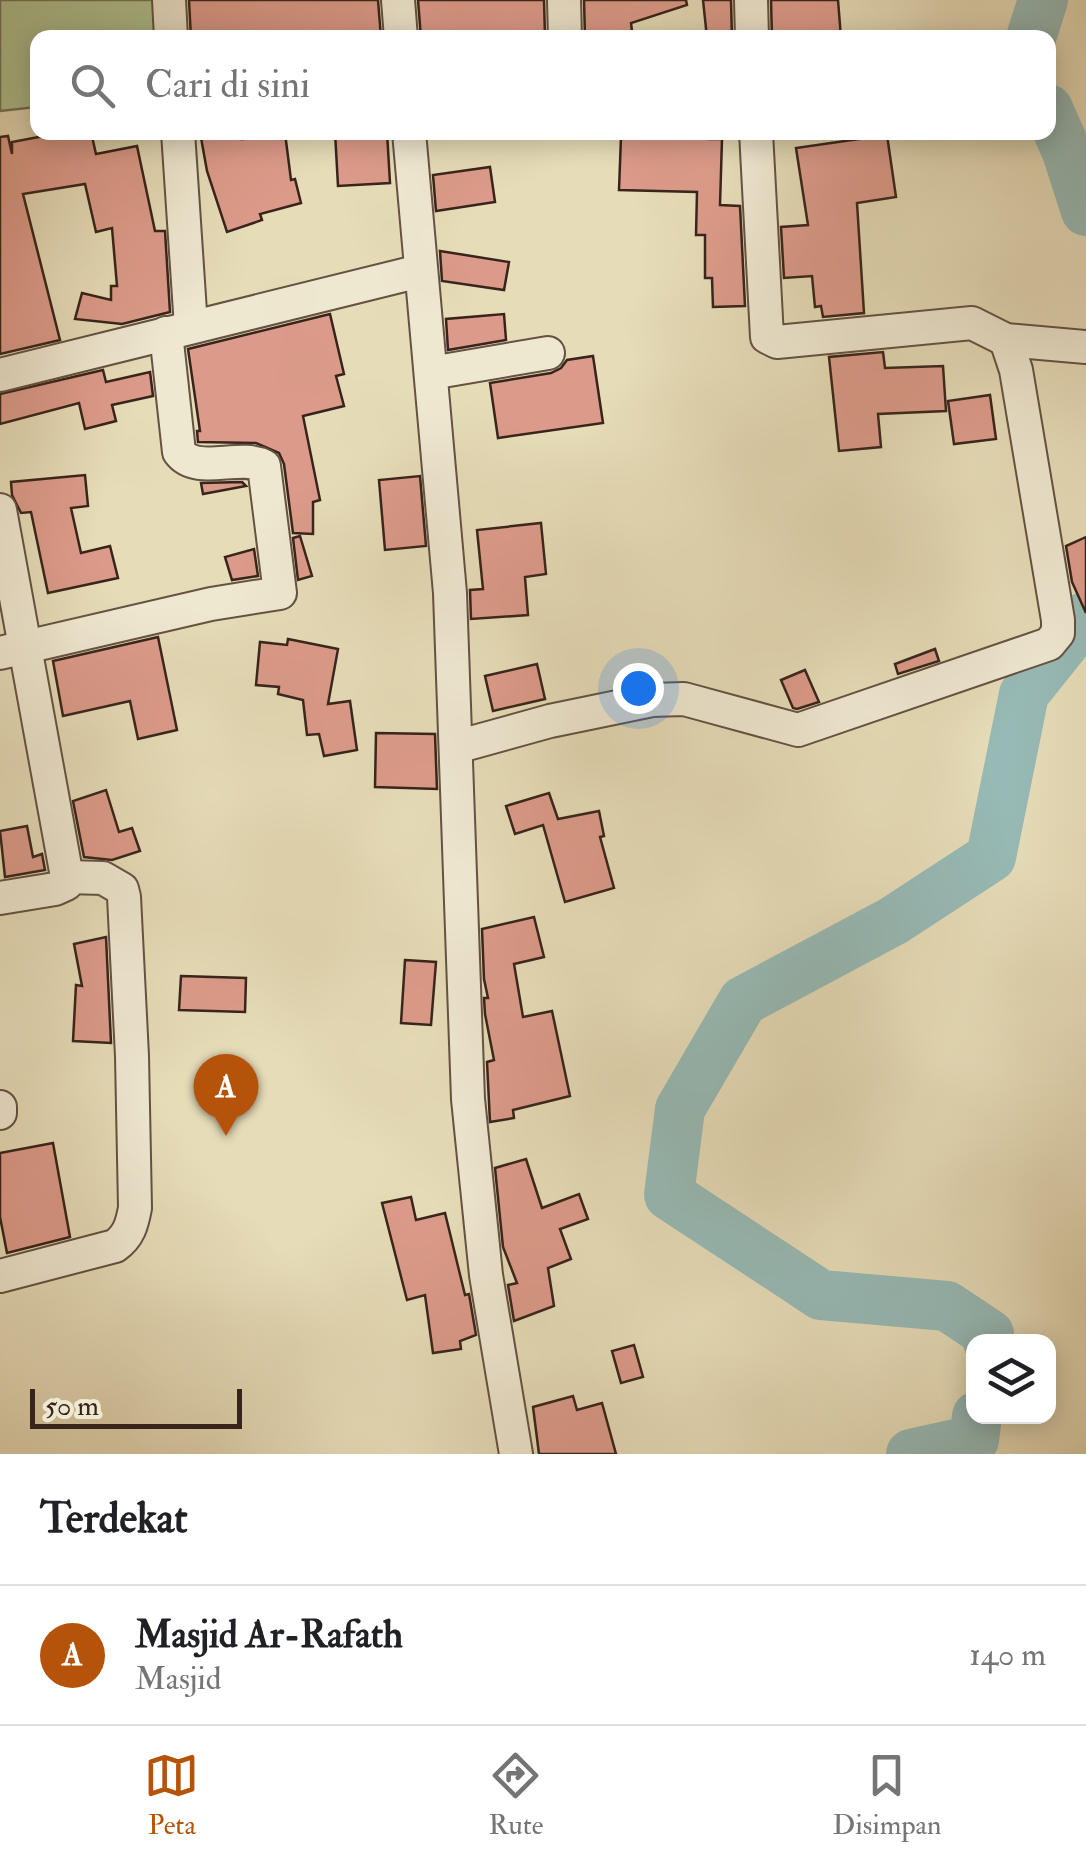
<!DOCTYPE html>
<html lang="id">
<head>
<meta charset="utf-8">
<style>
  :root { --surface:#fff; --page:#f2f2f2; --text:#202124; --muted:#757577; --line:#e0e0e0; --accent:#b45309 }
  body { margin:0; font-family:"IM FELL Double Pica",serif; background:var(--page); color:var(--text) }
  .controls { position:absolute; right:30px; bottom:30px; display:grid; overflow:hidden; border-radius:20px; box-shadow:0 5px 25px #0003 }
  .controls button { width:90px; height:90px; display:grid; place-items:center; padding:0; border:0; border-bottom:2px solid var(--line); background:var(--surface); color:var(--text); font:50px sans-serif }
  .scale { position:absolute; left:30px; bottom:25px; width:212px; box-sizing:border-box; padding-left:10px; border:5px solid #38241a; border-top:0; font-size:28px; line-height:35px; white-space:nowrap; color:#38241a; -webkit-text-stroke:8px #efe8d1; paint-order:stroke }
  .you { position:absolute; left:638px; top:688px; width:35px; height:35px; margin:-25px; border:8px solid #fff; border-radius:50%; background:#1a73e8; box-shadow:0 0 0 15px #1a73e833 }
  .badge { display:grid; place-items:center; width:65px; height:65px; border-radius:50%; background:var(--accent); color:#fff; font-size:32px; font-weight:700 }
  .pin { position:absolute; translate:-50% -82px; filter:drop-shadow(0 2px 5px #0008) }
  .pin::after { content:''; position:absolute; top:52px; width:35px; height:30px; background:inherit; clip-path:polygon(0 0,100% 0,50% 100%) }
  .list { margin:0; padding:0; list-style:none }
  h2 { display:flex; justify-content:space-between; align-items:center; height:130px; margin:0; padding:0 40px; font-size:42px }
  h2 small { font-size:32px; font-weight:400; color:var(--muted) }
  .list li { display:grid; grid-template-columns:65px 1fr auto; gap:30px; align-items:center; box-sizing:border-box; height:140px; padding:0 40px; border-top:2px solid var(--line) }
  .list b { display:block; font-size:38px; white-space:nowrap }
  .list p { margin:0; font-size:32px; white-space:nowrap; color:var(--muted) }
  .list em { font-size:32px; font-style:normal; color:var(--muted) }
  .icon { flex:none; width:55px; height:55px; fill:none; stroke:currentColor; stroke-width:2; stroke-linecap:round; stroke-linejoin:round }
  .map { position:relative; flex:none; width:1086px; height:1454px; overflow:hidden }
  .search { position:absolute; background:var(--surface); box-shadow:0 5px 25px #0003; left:30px; right:30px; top:30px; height:110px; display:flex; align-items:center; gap:25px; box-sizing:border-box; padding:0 35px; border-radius:20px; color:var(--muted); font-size:38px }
  .sheet { height:270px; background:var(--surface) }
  nav { display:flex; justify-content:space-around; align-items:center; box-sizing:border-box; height:140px; border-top:2px solid var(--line); background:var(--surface); font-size:28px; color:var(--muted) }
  nav a { display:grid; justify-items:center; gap:5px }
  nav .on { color:var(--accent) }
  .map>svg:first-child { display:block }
</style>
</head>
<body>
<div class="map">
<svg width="1086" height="1454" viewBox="0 0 1086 1454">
  <rect width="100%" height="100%" fill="#e6dcb8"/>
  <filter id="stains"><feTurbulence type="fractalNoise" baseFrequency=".002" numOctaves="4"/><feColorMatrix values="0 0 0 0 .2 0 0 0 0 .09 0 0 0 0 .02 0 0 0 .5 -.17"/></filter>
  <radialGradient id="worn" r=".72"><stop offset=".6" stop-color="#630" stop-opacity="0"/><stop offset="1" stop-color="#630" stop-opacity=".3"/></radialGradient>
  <polygon fill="#b0c293" stroke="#747356" stroke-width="2.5" points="0,0 155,0 157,37 38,38 37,107 0,111"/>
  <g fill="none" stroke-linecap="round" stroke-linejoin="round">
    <g stroke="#97bab6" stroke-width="50">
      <polyline points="1031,38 1043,0"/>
      <polyline points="1048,109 1067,152 1086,211"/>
      <polyline points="988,1342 989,1334 947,1306 821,1295 669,1195 680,1109 743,1001 893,921 991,857 1024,694 1086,616"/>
      <polyline points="911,1454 974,1440 977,1416"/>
    </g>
  </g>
  <g fill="#dc9b8a" stroke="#38241a" stroke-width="2.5">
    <polygon points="189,0 378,0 381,38 245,34 246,38 191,38"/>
    <polygon points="418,0 544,0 545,37 421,38"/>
    <polygon points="584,0 686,0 687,5 631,23 632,31 585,36"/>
    <polygon points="703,0 731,0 732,38 707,38"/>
    <polygon points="771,0 838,0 841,38 772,38"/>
    <polygon points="65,132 91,132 96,154 137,146 155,231 165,231 170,312 122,324 75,319 82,293 111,300 111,286 117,286 112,228 96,232 85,184 23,194 60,340 0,354 0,137 8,136 12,154 12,142"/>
    <polygon points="200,132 241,132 242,139 285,133 291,180 295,179 301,203 260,214 262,220 227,232 207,171"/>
    <polygon points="335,132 387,132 390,183 338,186"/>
    <polygon points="657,132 709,132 709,139 722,139 720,205 740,206 745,306 713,307 712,278 705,278 705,235 696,235 697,192 619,190 621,137 657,138"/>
    <polygon points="887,135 896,197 857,203 864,313 823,317 821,306 815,307 812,276 784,278 781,227 808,225 796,148"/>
    <polygon points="490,167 495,202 436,211 433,175"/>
    <polygon points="440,251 509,262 504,290 442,281"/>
    <polygon points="330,314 344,374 336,376 344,406 303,416 320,500 313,502 313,534 293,533 284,464 279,453 256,443 198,442 197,431 200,431 188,349"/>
    <polygon points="504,314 506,340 448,350 446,319"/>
    <polygon points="883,352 885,368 943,366 946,411 878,414 881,447 839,451 829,357"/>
    <polygon points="593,356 603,423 498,438 490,383 551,373 561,368 567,360"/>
    <polygon points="103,370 106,382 150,372 153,396 112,405 116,421 85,429 79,403 0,424 0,394"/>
    <polygon points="990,395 996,439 954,444 948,401"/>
    <polygon points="85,475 88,506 71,508 81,553 110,546 118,578 48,593 31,512 21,513 12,495 11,482"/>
    <polygon points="420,476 426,546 385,550 379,480"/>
    <polygon points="242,482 246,486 203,494 201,483"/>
    <polygon points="541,523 546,574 525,577 528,615 471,619 470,590 483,589 477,530"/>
    <polygon points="300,536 312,576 298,580 293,538"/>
    <polygon points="1086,537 1086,613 1072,582 1066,546"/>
    <polygon points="254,549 258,576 232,580 225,557"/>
    <polygon points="158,637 177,730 138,739 130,701 63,716 53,661"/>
    <polygon points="288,639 338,649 328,704 350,701 357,750 324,756 319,734 307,735 303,700 278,694 279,687 256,685 260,642 287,645"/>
    <polygon points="935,649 939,661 898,674 895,664"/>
    <polygon points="537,664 545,699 493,711 485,676"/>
    <polygon points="805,670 819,702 797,709 793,708 781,680"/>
    <polygon points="376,733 435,734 437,789 375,787"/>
    <polygon points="106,790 119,832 132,828 140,851 112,860 84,857 73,801"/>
    <polygon points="549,793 558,819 599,811 604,836 600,837 614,888 565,902 543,825 515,834 506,806"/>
    <polygon points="27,826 33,857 42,854 45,870 5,877 0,831"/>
    <polygon points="534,917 544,957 514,964 523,1017 552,1011 570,1096 513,1110 514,1118 490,1122 487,1062 494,1060 485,1014 484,998 488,998 484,979 482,929"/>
    <polygon points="106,937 111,1043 73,1041 76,985 82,986 74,944"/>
    <polygon points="405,960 436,962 431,1025 401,1023"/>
    <polygon points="181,976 246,978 245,1012 179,1010"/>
    <polygon points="53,1143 70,1237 7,1253 0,1217 0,1153"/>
    <polygon points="526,1159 542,1208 579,1194 588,1219 560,1229 571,1259 548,1268 554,1306 514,1321 508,1285 517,1283 503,1247 495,1168"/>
    <polygon points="411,1197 416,1220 445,1213 465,1295 469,1294 476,1335 460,1341 461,1349 433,1353 425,1295 407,1300 382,1203"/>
    <polygon points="634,1345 643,1377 621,1383 612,1351"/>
    <polygon points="573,1396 577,1410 602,1403 616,1454 539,1454 533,1407"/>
  </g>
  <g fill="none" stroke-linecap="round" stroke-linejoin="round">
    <g stroke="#645242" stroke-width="36">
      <g id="minor">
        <polyline points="169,0 171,38"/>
        <polyline points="398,0 401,38"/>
        <polyline points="564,0 565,38"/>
        <polyline points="751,0 752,38"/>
        <polyline points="178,132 191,327"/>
        <polyline points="409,132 450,593 468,1099 486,1275 516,1454"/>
        <polyline points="756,132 767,337 777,342 972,323 1006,340 1086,347"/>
        <polyline points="431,373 548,353"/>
        <polyline points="0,375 420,271"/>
        <polyline points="0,510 67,877 66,884 55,889 0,898"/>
        <path d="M0,653L211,604L280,593L264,466C239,453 197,476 179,452L166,333"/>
        <polyline points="456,747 550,721 652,700 684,699 798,730 1049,644 1058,633 1058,620 1016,370 1006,340"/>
        <polyline points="0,1107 0,1113"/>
        <path d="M0,1276L115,1246C129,1236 132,1224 135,1208L132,1056L124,897L122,889L103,878L67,877"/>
      </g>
    </g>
    <use href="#minor" stroke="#efe8d1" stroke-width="32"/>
  </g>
  <rect width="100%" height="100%" filter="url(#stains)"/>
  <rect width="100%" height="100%" fill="url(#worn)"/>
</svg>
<div class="controls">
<button><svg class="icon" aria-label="layers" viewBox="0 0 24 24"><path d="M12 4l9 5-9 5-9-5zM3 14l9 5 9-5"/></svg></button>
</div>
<div class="scale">50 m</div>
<div class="you"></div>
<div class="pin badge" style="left:226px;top:1136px">A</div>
<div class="search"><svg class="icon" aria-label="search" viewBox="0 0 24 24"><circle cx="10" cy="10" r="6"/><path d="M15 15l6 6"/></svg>Cari di sini</div>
</div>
<section class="sheet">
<h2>Terdekat<small></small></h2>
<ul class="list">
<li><span class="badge">A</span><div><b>Masjid Ar-Rafath</b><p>Masjid</p></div><em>140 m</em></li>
</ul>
</section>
<nav>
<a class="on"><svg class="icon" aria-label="map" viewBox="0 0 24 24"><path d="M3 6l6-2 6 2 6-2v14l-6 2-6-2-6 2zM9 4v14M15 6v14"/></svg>Peta</a>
<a><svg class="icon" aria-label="directions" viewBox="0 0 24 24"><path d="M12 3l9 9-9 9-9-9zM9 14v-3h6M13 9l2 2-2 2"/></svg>Rute</a>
<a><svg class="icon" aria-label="saved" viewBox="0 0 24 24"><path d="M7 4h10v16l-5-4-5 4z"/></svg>Disimpan</a>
</nav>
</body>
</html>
